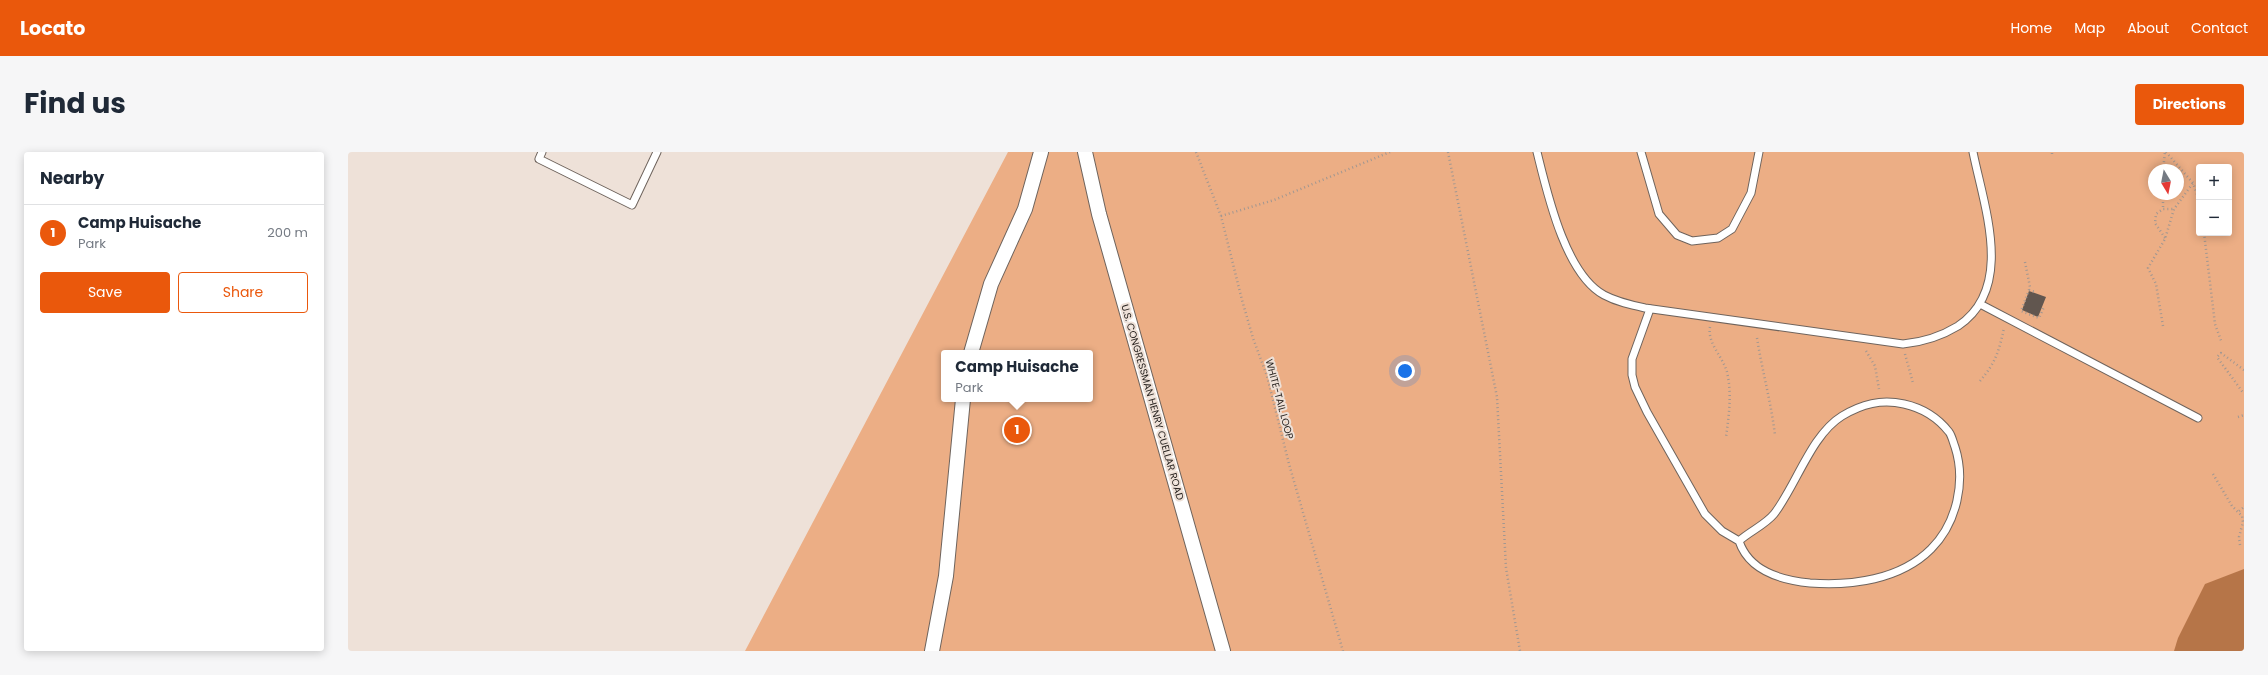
<!DOCTYPE html>
<html lang="en">
<head>
<meta charset="utf-8">
<style>
  :root { --surface:#fff; --page:#f6f6f7; --text:#1f2937; --muted:#747a83; --line:#e0e1e3; --accent:#ea580c }
  body { margin:0; font-family:Poppins,sans-serif; background:var(--page); color:var(--text) }
  .controls { position:absolute; right:12px; top:12px; display:grid; overflow:hidden; border-radius:4px; box-shadow:0 2px 10px #0003 }
  .controls button { width:36px; height:36px; display:grid; place-items:center; padding:0; border:0; border-bottom:1px solid var(--line); background:var(--surface); color:var(--text); font:20px sans-serif }
  .compass { position:absolute; left:1800px; top:12px; width:36px; height:36px; border-radius:50%; background:var(--surface); box-shadow:0 2px 10px #0003; rotate:170deg }
  .you { position:absolute; left:1057px; top:219px; width:14px; height:14px; margin:-10px; border:3px solid #fff; border-radius:50%; background:#1a73e8; box-shadow:0 0 0 6px #1a73e833 }
  .badge { display:grid; place-items:center; width:26px; height:26px; border-radius:50%; background:var(--accent); color:#fff; font-size:13px; font-weight:700 }
  .pin { position:absolute; translate:-50% -50%; border:2px solid #fff; box-shadow:0 1px 4px #0006 }
  .popup { position:absolute; left:593px; top:198px; width:152px; height:52px; box-sizing:border-box; display:grid; place-content:center; border-radius:4px; background:var(--surface); filter:drop-shadow(0 1px 3px #0005); font-size:13px; white-space:nowrap; color:var(--muted) }
  .popup b { font-size:15px; color:var(--text) }
  .popup::after { content:''; position:absolute; left:50%; top:100%; margin-left:-8px; border:8px solid transparent; border-top-color:var(--surface) }
  .list { margin:0; padding:0; list-style:none }
  h2 { display:flex; justify-content:space-between; align-items:center; height:52px; margin:0; padding:0 16px; font-size:17px }
  h2 small { font-size:13px; font-weight:400; color:var(--muted) }
  .list li { display:grid; grid-template-columns:26px 1fr auto; gap:12px; align-items:center; box-sizing:border-box; height:56px; padding:0 16px; border-top:1px solid var(--line) }
  .list b { display:block; font-size:15px; white-space:nowrap }
  .list p { margin:0; font-size:13px; white-space:nowrap; color:var(--muted) }
  .list em { font-size:13px; font-style:normal; color:var(--muted) }
  .actions { display:flex; gap:8px; padding:12px 16px }
  .actions a { flex:1; padding:9px 0; border:1px solid var(--accent); border-radius:4px; text-align:center; font-size:14px; color:var(--accent) }
  .actions .main { background:var(--accent); color:#fff }
  .map { position:relative; flex:none; width:1896px; height:499px; overflow:hidden; border-radius:4px }
  header { display:flex; align-items:center; gap:24px; box-sizing:border-box; height:56px; padding:0 20px; background:var(--accent); color:#fff }
  header strong { font-size:19px }
  nav { display:flex; gap:22px; margin-inline-start:auto; font-size:14px }
  .intro { display:flex; align-items:center; justify-content:space-between; box-sizing:border-box; height:96px; padding:0 24px }
  h1 { margin:0; font-size:28px }
  .button { padding:10px 18px; border-radius:4px; background:var(--accent); color:#fff; font-size:14px; font-weight:700 }
  main { display:flex; gap:24px; padding:0 24px }
  aside { flex:1; background:var(--surface); border-radius:4px; box-shadow:0 2px 10px #0003 }
  .map>svg:first-child { display:block }
</style>
</head>
<body>
<header>
<strong>Locato</strong>
<nav><a>Home</a><a>Map</a><a>About</a><a>Contact</a></nav>
</header>
<div class="intro"><h1>Find us</h1><a class="button">Directions</a></div>
<main>
<aside>
<h2>Nearby<small></small></h2>
<ul class="list">
<li><span class="badge">1</span><div><b>Camp Huisache</b><p>Park</p></div><em>200 m</em></li>
</ul>
<div class="actions"><a class="main">Save</a><a>Share</a></div>
</aside>
<div class="map">
<svg width="1896" height="499" viewBox="0 0 1896 499">
  <rect width="100%" height="100%" fill="#eee1d8"/>
  <path fill="#ecae85" fill-rule="evenodd" d="M660,0H1896V499H397ZM1851,15H1881V81H1851ZM1806,18H1830V42H1806ZM596,201H742V247H596Z"/>
  <polygon fill="#b67548" points="1896,417 1896,499 1826,499 1830,486 1857,432"/>
  <polygon fill="#61564f" points="1681,139 1698,145 1690,165 1674,158"/>
  <g fill="none" stroke-linecap="round" stroke-linejoin="round">
    <g stroke="#6f645d" stroke-width="9">
      <g id="lane">
        <polyline points="194,0 191,7 284,53 309,0"/>
        <path d="M1189,0C1199,40 1217,122 1256,143C1269,150 1283,153 1297,156L1555,192C1576,190 1592,185 1610,174C1667,136 1636,55 1625,0"/>
        <polyline points="1293,0 1311,62 1329,83 1344,89 1370,86 1384,77 1403,41 1411,0"/>
        <polyline points="1632,152 1850,266"/>
        <path d="M1302,157L1284,207V223L1287,235L1299,260L1357,362L1374,379L1391,389C1401,419 1432,428 1462,431C1503,434 1552,428 1583,397C1609,371 1618,329 1607,295C1605,290 1604,284 1601,280C1590,266 1574,256 1556,252C1533,247 1514,252 1494,264C1463,283 1448,334 1426,362C1417,373 1402,379 1391,389"/>
      </g>
    </g>
    <g stroke="#6f645d" stroke-width="16">
      <g id="street">
        <polyline points="737,0 751,62 875,499"/>
        <polyline points="623,201 643,132 677,57 693,0"/>
        <polyline points="584,499 598,424 615,247"/>
      </g>
    </g>
    <g stroke="#a19791" stroke-width="2.5" stroke-dasharray="1 3" stroke-linecap="butt">
      <polyline points="848,0 873,64 894,148 905,186 919,224 941,312 995,499"/>
      <polyline points="1100,0 1149,245 1158,416 1172,499"/>
      <polyline points="1818,0 1845,31 1851,48"/>
      <polyline points="1704,2 1704,0"/>
      <polyline points="1815,18 1817,0"/>
      <polyline points="1815,42 1815,57"/>
      <polyline points="873,64 926,48 1042,0"/>
      <polyline points="1856,81 1867,172 1874,191"/>
      <polyline points="1817,86 1807,71 1808,62 1815,57 1826,57"/>
      <polyline points="1677,110 1682,135 1673,159 1691,166 1696,155"/>
      <polyline points="1681,138 1687,140"/>
      <polyline points="1815,174 1808,132 1800,116 1817,87 1826,57 1845,31"/>
      <path d="M1362,175C1359,191 1375,205 1379,220C1384,242 1381,263 1378,285"/>
      <path d="M1409,186C1414,218 1423,250 1427,283"/>
      <polyline points="1518,199 1527,214 1531,237"/>
      <polyline points="1557,202 1565,231"/>
      <polyline points="1896,218 1873,201 1869,205 1896,242"/>
      <path d="M1632,229C1648,210 1651,199 1656,176"/>
      <polyline points="1890,265 1896,263"/>
      <polyline points="1865,322 1884,354 1894,364 1895,370 1891,385 1892,393"/>
      <polyline points="1891,359 1896,355"/>
    </g>
    <use href="#lane" stroke="#fff" stroke-width="7"/>
    <use href="#street" stroke="#fff" stroke-width="14"/>
  </g>
  <g text-anchor="middle" stroke-width="4" stroke-linejoin="round" paint-order="stroke">
    <g font-size="10" fill="#27221f" stroke="#eee1d8">
      <text transform="translate(932 247) rotate(75)" y="4">WHITE-TAIL LOOP</text>
      <text transform="translate(805 250) rotate(74)" y="4">U.S. CONGRESSMAN HENRY CUELLAR ROAD</text>
    </g>
  </g>
</svg>
<div class="controls">
<button>+</button>
<button>−</button>
</div>
<svg class="compass" viewBox="-18 -18 36 36"><path d="M0-13l5 13h-10z" fill="#e53935"/><path d="M0 13l5-13h-10z" fill="#747a83"/></svg>
<div class="you"></div>
<div class="pin badge" style="left:669px;top:278px">1</div>
<div class="popup"><b>Camp Huisache</b>Park</div>
</div>
</main>
</body>
</html>
